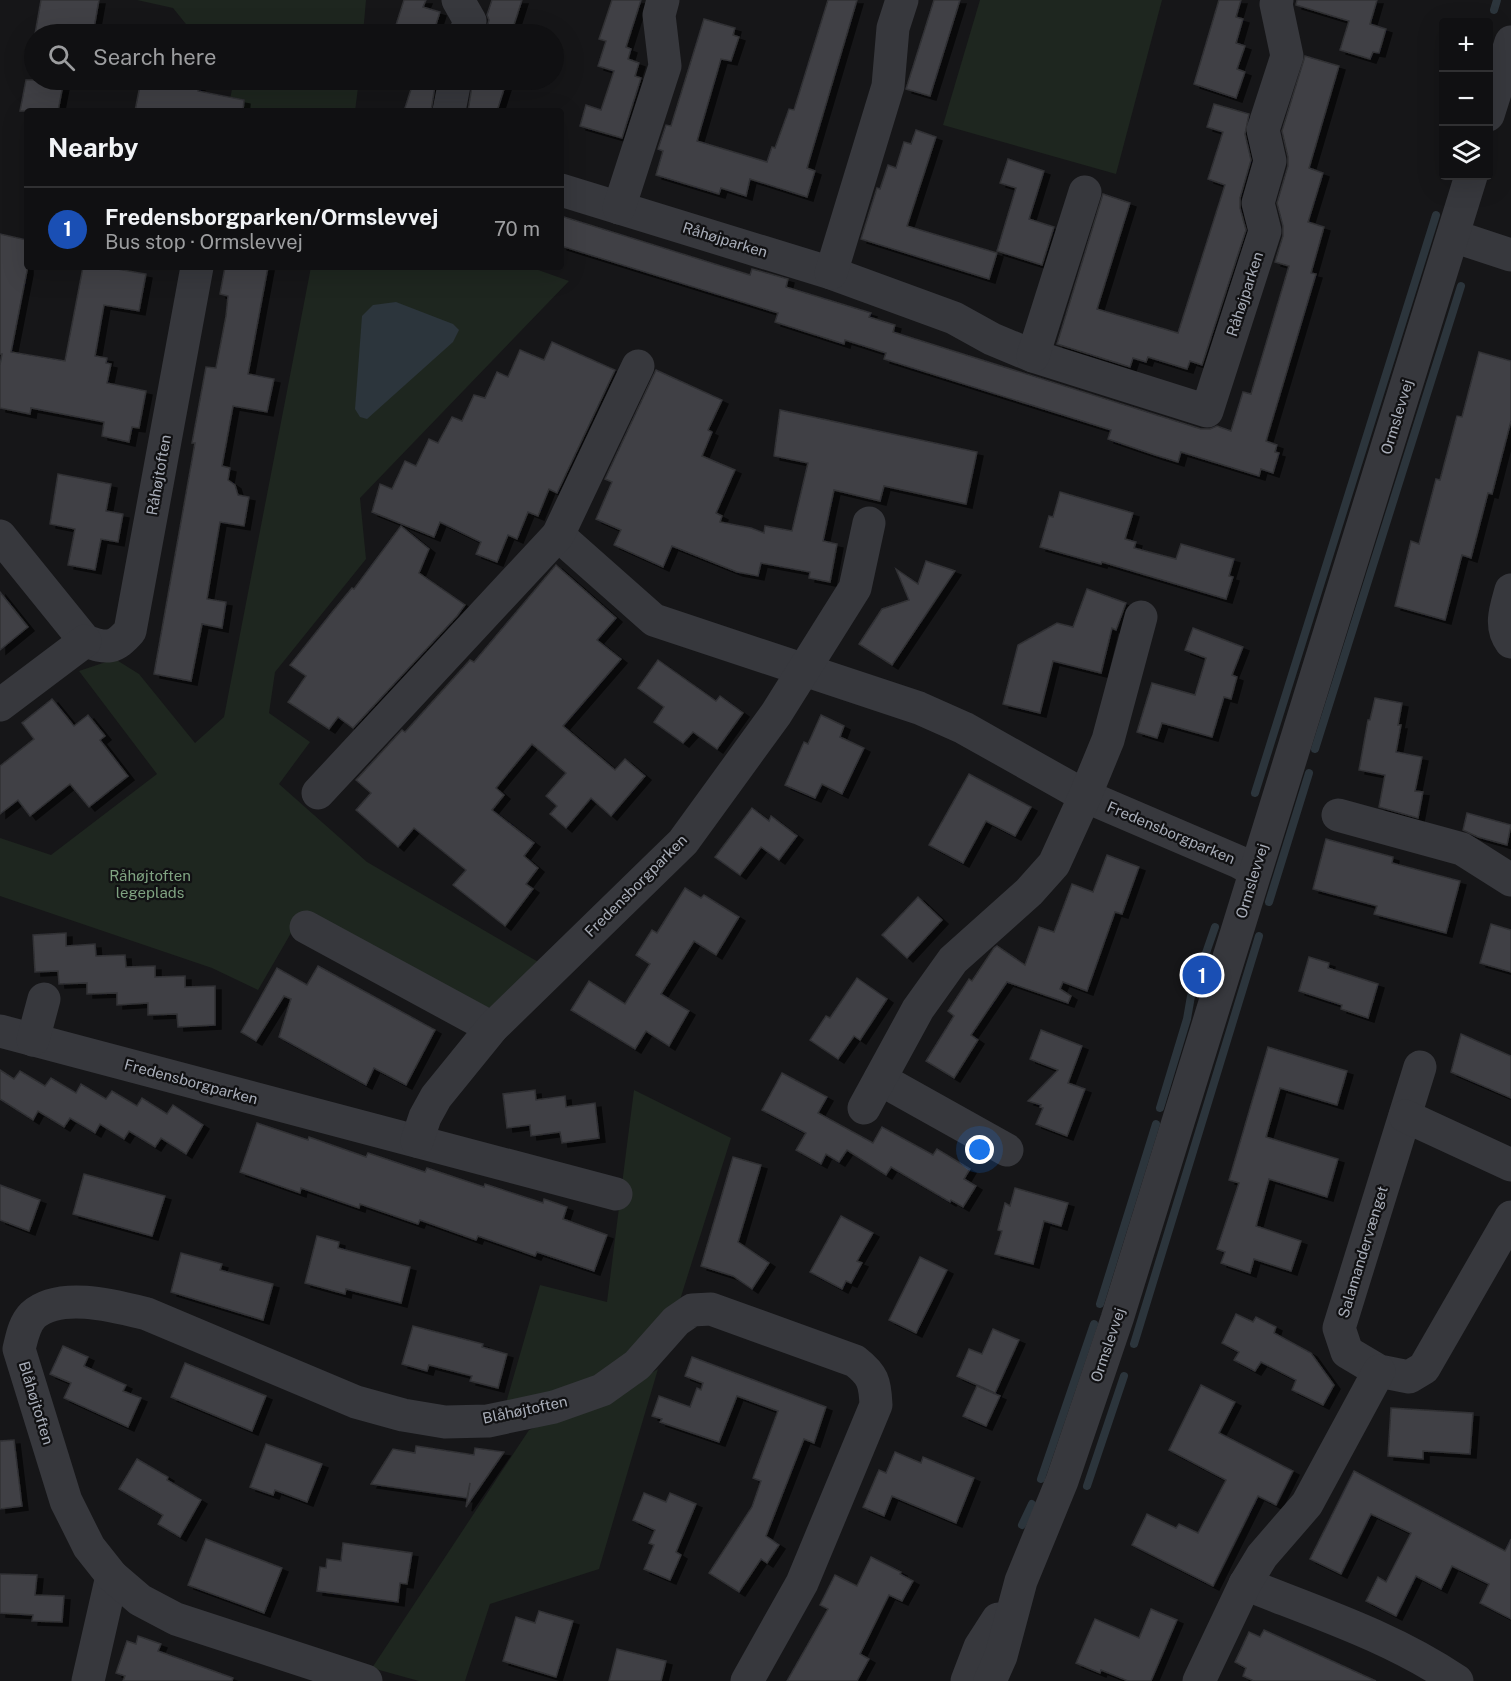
<!DOCTYPE html>
<html lang="en">
<head>
<meta charset="utf-8">
<style>
  :root { --surface:#101012; --page:#19191b; --text:#f1f3f6; --muted:#9c9d9f; --line:#303032; --accent:#f2b134 }
  body { margin:0; font-family:"Public Sans",sans-serif; background:var(--page); color:var(--text) }
  .controls { position:absolute; right:18px; top:18px; display:grid; overflow:hidden; border-radius:6px; box-shadow:0 6px 24px #0002 }
  .controls button { width:54px; height:54px; display:grid; place-items:center; padding:0; border:0; border-bottom:2px solid var(--line); background:var(--surface); color:var(--text); font:30px sans-serif }
  .you { position:absolute; left:980px; top:1150px; width:21px; height:21px; margin:-15px; border:4px solid #fff; border-radius:50%; background:#1a73e8; box-shadow:0 0 0 9px #1a73e833 }
  .badge { display:grid; place-items:center; width:39px; height:39px; border-radius:50%; background:var(--accent); color:#fff; font-size:20px; font-weight:700 }
  .pin { position:absolute; translate:-50% -50%; border:3px solid #fff; box-shadow:0 2px 6px #0006 }
  .list { margin:0; padding:0; list-style:none }
  h2 { display:flex; justify-content:space-between; align-items:center; height:78px; margin:0; padding:0 24px; font-size:26px }
  h2 small { font-size:20px; font-weight:400; color:var(--muted) }
  .list li { display:grid; grid-template-columns:39px 1fr auto; gap:18px; align-items:center; box-sizing:border-box; height:84px; padding:0 24px; border-top:2px solid var(--line) }
  .list b { display:block; font-size:22px; white-space:nowrap }
  .list p { margin:0; font-size:20px; white-space:nowrap; color:var(--muted) }
  .list em { font-size:20px; font-style:normal; color:var(--muted) }
  .icon { flex:none; width:33px; height:33px; fill:none; stroke:currentColor; stroke-width:2; stroke-linecap:round; stroke-linejoin:round }
  .map { position:relative; flex:none; width:1511px; height:1681px; overflow:hidden }
  .search { position:absolute; background:var(--surface); box-shadow:0 6px 24px #0002; left:24px; top:24px; width:540px; height:66px; display:flex; align-items:center; gap:15px; box-sizing:border-box; padding:0 21px; border-radius:33px; color:var(--muted); font-size:22px }
  .panel { position:absolute; background:var(--surface); box-shadow:0 6px 24px #0002; left:24px; top:108px; width:540px; height:162px; border-radius:6px }
  .map>svg:first-child { display:block }
</style>
</head>
<body>
<div class="map">
<svg width="1511" height="1681" viewBox="0 0 1511 1681">
  <defs>
    <filter id="shadow"><feDropShadow dx="6" dy="4" stdDeviation="0" flood-color="#0009"/></filter>
  </defs>
  <rect width="100%" height="100%" fill="#161618"/>
  <g fill="#1e261f">
    <polygon points="137,0 366,0 363,34 194,34 173,8"/>
    <polygon points="980,0 1162,0 1116,174 943,125"/>
    <polygon points="230,80 359,80 355,111 228,111 233,83"/>
    <polygon points="311,267 530,267 569,281 360,498 366,559 275,672 269,713 310,742 279,784 367,862 540,963 498,1007 483,1008 302,914 258,990 212,968 0,896 0,838 51,855 157,774 79,671 115,659 139,674 195,743 224,717"/>
    <polygon points="634,1090 731,1138 679,1303 637,1350 588,1382 506,1403 540,1285 607,1302"/>
    <polygon points="658,1369 599,1569 490,1604 465,1681 419,1681 372,1668 529,1430 611,1399"/>
  </g>
  <polygon fill="#2c353c" points="396,302 453,324 459,330 453,342 367,419 360,417 355,409 362,316 373,305"/>
  <g fill="none" stroke-linecap="round" stroke-linejoin="round">
    <g stroke="#2c353c" stroke-width="8">
      <polyline points="1494,10 1497,0"/>
      <polyline points="1315,749 1461,286"/>
      <polyline points="1255,793 1436,215"/>
      <polyline points="1269,902 1309,773"/>
      <polyline points="1160,1108 1187,1019 1191,996 1215,927"/>
      <polyline points="1100,1304 1156,1124"/>
      <polyline points="1134,1344 1259,936"/>
      <polyline points="1041,1479 1094,1324"/>
      <polyline points="1087,1486 1124,1376"/>
      <polyline points="1022,1525 1032,1504"/>
    </g>
  </g>
  <g fill="#404145" stroke="#303034" stroke-width="1.5" filter="url(#shadow)">
    <polygon points="41,0 99,0 93,34 73,31 73,34 35,34"/>
    <polygon points="404,0 426,0 423,7 440,12 433,34 411,34 412,30 396,25"/>
    <polygon points="492,0 522,0 511,34 495,34 486,32 489,20 487,15"/>
    <polygon points="612,0 641,0 626,47 631,49 628,59 639,63 635,76 641,78 622,138 580,126 586,105 601,110 614,71 598,66 606,41 599,39"/>
    <polygon points="828,0 857,0 807,168 815,171 807,197 750,179 746,196 721,188 719,194 656,175 663,151 658,149 666,125 671,126 704,19 735,28 733,35 739,37 731,61 721,59 697,141 767,162 772,147 775,148 789,109 794,110"/>
    <polygon points="934,0 960,0 930,96 906,89"/>
    <polygon points="1219,0 1241,0 1236,17 1243,19 1236,43 1245,46 1237,69 1245,72 1236,98 1194,84"/>
    <polygon points="1297,0 1377,0 1370,24 1386,29 1379,53 1373,52 1370,59 1340,50 1349,21 1296,5"/>
    <polygon points="1305,56 1339,66 1309,168 1323,173 1308,222 1324,227 1311,273 1316,274 1266,441 1277,445 1275,452 1279,453 1273,473 1261,469 1259,476 1181,452 1178,462 1155,455 1108,439 1111,430 884,359 886,353 845,340 844,344 775,322 778,313 561,246 561,216 750,275 752,269 788,279 786,287 871,313 869,317 895,325 893,332 1201,429 1210,429 1217,426 1231,431 1243,392 1251,394 1289,266 1275,262 1283,236 1283,226 1277,203 1288,166 1288,157 1282,131"/>
    <polygon points="26,80 64,80 58,111 20,111"/>
    <polygon points="141,80 200,80 198,91 244,100 243,111 135,111"/>
    <polygon points="414,80 436,80 431,111 404,111"/>
    <polygon points="473,80 507,80 497,111 468,111"/>
    <polygon points="1214,104 1249,114 1245,134 1251,160 1240,198 1240,208 1246,230 1202,365 1190,361 1187,369 1148,357 1146,362 1133,358 1130,367 1057,344 1103,194 1130,203 1097,309 1178,333 1225,185 1208,179 1223,132 1207,127"/>
    <polygon points="916,130 936,137 907,226 997,253 989,279 861,239 877,188 880,189 888,165 896,168 904,142 911,144"/>
    <polygon points="1008,159 1044,171 1029,219 1054,227 1042,265 997,251 1016,188 1000,183"/>
    <polygon points="0,234 27,240 27,271 11,352 65,361 83,267 106,267 146,274 139,311 104,305 95,356 107,358 106,363 111,364 107,383 146,391 139,428 132,427 129,442 102,436 104,422 31,408 30,414 0,408 0,365 2,354 0,354"/>
    <polygon points="225,267 268,267 248,374 274,379 267,412 233,406 222,466 230,468 228,480 235,485 238,495 249,497 244,526 220,522 207,599 226,602 222,628 202,624 191,681 154,674 195,443 192,443 206,367 216,368 226,316 228,296 220,294"/>
    <polygon points="552,342 615,370 557,493 549,489 538,516 528,512 517,539 508,535 497,562 476,554 481,542 440,522 434,537 372,512 380,484 392,489 405,461 416,466 429,439 438,443 452,417 462,421 474,395 485,398 497,372 508,377 520,350 544,360"/>
    <polygon points="1479,352 1511,361 1511,421 1492,494 1488,493 1471,558 1462,555 1445,620 1395,606 1411,541 1419,544 1436,479 1440,480 1457,416 1462,417"/>
    <polygon points="656,370 722,400 708,430 712,432 702,456 735,470 716,513 722,516 720,522 751,528 764,533 765,526 792,531 808,463 774,456 780,410 977,452 966,504 884,486 880,501 834,490 823,541 837,544 830,582 809,578 810,572 761,563 758,576 737,572 672,546 663,567 614,545 621,530 596,519 612,482 605,479"/>
    <polygon points="58,474 111,484 106,511 123,514 118,542 101,539 95,570 68,565 75,529 50,524"/>
    <polygon points="1060,492 1133,513 1125,539 1136,542 1134,548 1176,559 1181,544 1234,559 1229,576 1233,577 1226,599 1102,562 1101,564 1040,547 1049,516 1053,517"/>
    <polygon points="401,526 429,549 419,573 465,605 457,616 353,728 338,717 329,729 288,702 306,676 290,665 333,611 352,588 354,589"/>
    <polygon points="926,561 955,571 892,665 859,644 882,609 909,600 896,569 918,584"/>
    <polygon points="556,565 616,618 597,640 621,659 563,726 615,770 625,759 645,776 611,816 591,798 566,828 550,814 557,806 546,796 566,773 532,744 496,788 504,795 492,810 534,843 524,856 538,868 526,884 533,889 505,926 453,885 466,870 414,828 398,847 356,810 371,793 356,780 402,730 405,732 470,660 474,662"/>
    <polygon points="1087,589 1126,603 1116,630 1112,628 1101,673 1053,661 1040,713 1003,704 1018,645 1057,623 1073,627"/>
    <polygon points="0,592 28,627 0,650"/>
    <polygon points="1193,628 1243,647 1232,675 1237,677 1231,699 1224,697 1212,737 1162,723 1157,738 1137,732 1152,683 1195,695 1206,658 1185,650"/>
    <polygon points="658,660 716,701 720,696 743,713 717,749 693,732 683,743 654,722 664,707 638,688"/>
    <polygon points="1375,698 1402,703 1398,725 1401,725 1396,752 1422,757 1415,791 1423,792 1418,818 1379,807 1385,775 1359,770 1368,720 1370,720"/>
    <polygon points="52,699 74,726 88,715 105,736 100,740 128,776 89,807 70,784 30,816 18,800 0,814 0,766 34,739 22,723"/>
    <polygon points="821,715 844,726 840,737 864,748 842,794 822,784 815,798 785,785 804,742 808,744"/>
    <polygon points="969,774 1031,807 1015,836 986,821 963,863 929,845"/>
    <polygon points="752,808 769,821 771,816 797,836 779,860 761,847 740,875 715,857"/>
    <polygon points="1467,813 1511,825 1507,845 1478,837 1463,830"/>
    <polygon points="1326,839 1393,857 1392,863 1460,881 1446,933 1374,914 1377,906 1313,889"/>
    <polygon points="1107,855 1139,867 1122,914 1115,912 1087,991 1063,982 1060,989 1071,996 1068,1003 1007,982 971,1035 978,1040 954,1078 926,1061 954,1016 948,1011 969,979 972,981 994,948 997,946 1025,965 1039,927 1054,932 1072,884 1093,892"/>
    <polygon points="685,888 701,898 704,895 739,917 716,955 694,941 661,994 689,1011 669,1046 646,1031 635,1049 571,1010 589,981 625,1004 650,964 636,955 652,930 657,933"/>
    <polygon points="918,897 942,920 907,958 882,935"/>
    <polygon points="1491,924 1511,930 1511,972 1480,963"/>
    <polygon points="66,933 66,946 95,944 96,956 125,955 126,967 155,966 155,977 185,976 185,987 215,986 215,1025 178,1027 177,1014 148,1015 148,1003 117,1005 117,993 87,994 87,983 59,984 58,971 35,972 33,935"/>
    <polygon points="1309,957 1329,963 1328,968 1378,984 1368,1018 1341,1009 1342,1005 1299,991"/>
    <polygon points="318,966 435,1030 406,1085 374,1068 366,1085 279,1037 291,999 284,996 256,1041 241,1032 277,968 307,985"/>
    <polygon points="857,978 887,999 860,1040 854,1036 838,1059 810,1040 826,1016 830,1018"/>
    <polygon points="1041,1030 1082,1046 1068,1083 1085,1089 1067,1136 1036,1124 1043,1108 1040,1107 1041,1105 1028,1101 1058,1070 1030,1059"/>
    <polygon points="1461,1034 1511,1056 1511,1098 1451,1072"/>
    <polygon points="1268,1047 1347,1071 1337,1105 1280,1088 1266,1137 1338,1159 1327,1197 1269,1179 1256,1226 1301,1241 1291,1271 1254,1259 1250,1273 1221,1263 1225,1252 1217,1249 1239,1183 1229,1180"/>
    <polygon points="0,1070 14,1079 20,1071 45,1086 51,1078 76,1093 81,1084 106,1099 112,1091 137,1106 142,1098 167,1114 173,1105 203,1125 186,1154 161,1138 155,1147 129,1131 124,1139 100,1124 95,1133 70,1118 64,1127 38,1111 33,1120 0,1099"/>
    <polygon points="782,1073 827,1097 818,1113 873,1143 882,1127 933,1155 937,1149 970,1169 964,1179 976,1186 963,1207 951,1200 950,1202 891,1167 886,1175 847,1150 839,1162 826,1154 821,1164 796,1150 806,1133 762,1110"/>
    <polygon points="535,1090 536,1100 565,1096 566,1107 595,1103 599,1138 562,1143 560,1132 531,1136 530,1125 507,1128 503,1094"/>
    <polygon points="257,1123 308,1140 309,1137 366,1157 368,1153 425,1172 427,1168 484,1187 485,1184 543,1203 544,1199 567,1207 563,1219 607,1235 594,1271 537,1252 535,1256 478,1236 476,1240 420,1220 418,1224 360,1204 359,1208 301,1188 300,1193 240,1172"/>
    <polygon points="733,1157 761,1165 738,1242 769,1263 752,1289 733,1276 701,1266"/>
    <polygon points="84,1174 165,1196 152,1236 73,1214"/>
    <polygon points="0,1185 40,1200 29,1231 0,1220"/>
    <polygon points="1015,1188 1068,1203 1061,1226 1044,1221 1033,1264 995,1254 1002,1231 998,1230 1005,1203 1010,1206"/>
    <polygon points="841,1216 873,1233 857,1261 862,1263 851,1283 846,1281 842,1289 810,1272"/>
    <polygon points="317,1236 339,1242 338,1248 410,1267 401,1303 346,1289 345,1294 305,1283"/>
    <polygon points="181,1253 222,1264 220,1270 273,1284 263,1320 171,1292"/>
    <polygon points="920,1257 947,1270 916,1333 889,1320"/>
    <polygon points="1236,1314 1253,1322 1256,1317 1276,1327 1274,1333 1311,1353 1334,1385 1323,1405 1292,1390 1296,1380 1261,1362 1255,1371 1234,1360 1239,1352 1222,1343"/>
    <polygon points="413,1326 483,1344 482,1347 507,1354 498,1388 470,1381 472,1376 429,1365 427,1371 402,1364"/>
    <polygon points="993,1329 1019,1340 995,1393 957,1376 969,1349 982,1354"/>
    <polygon points="63,1346 88,1357 84,1366 126,1385 123,1391 141,1398 128,1427 64,1398 71,1383 50,1374"/>
    <polygon points="692,1357 826,1407 814,1443 804,1439 766,1536 779,1545 767,1563 761,1559 739,1592 709,1573 752,1507 761,1481 753,1478 778,1411 737,1396 719,1442 660,1422 662,1419 652,1416 659,1396 690,1407 697,1388 701,1390 703,1383 685,1376"/>
    <polygon points="185,1363 266,1396 252,1431 171,1397"/>
    <polygon points="1201,1385 1235,1402 1219,1433 1293,1471 1276,1505 1258,1496 1213,1586 1132,1545 1147,1514 1176,1528 1179,1524 1198,1533 1226,1480 1169,1450"/>
    <polygon points="977,1386 1000,1396 986,1426 963,1416"/>
    <polygon points="1391,1408 1473,1413 1470,1454 1423,1451 1423,1459 1388,1456"/>
    <polygon points="14,1440 22,1506 0,1509 0,1441"/>
    <polygon points="266,1444 322,1464 307,1502 275,1490 273,1495 250,1487"/>
    <polygon points="416,1446 474,1455 475,1448 504,1452 466,1507 470,1483 467,1498 371,1484 393,1449 415,1453"/>
    <polygon points="895,1452 921,1463 923,1457 974,1478 956,1523 892,1496 884,1516 863,1507 879,1470 886,1473"/>
    <polygon points="137,1459 168,1477 167,1480 201,1500 180,1537 158,1524 163,1515 119,1489"/>
    <polygon points="1354,1471 1505,1551 1511,1539 1511,1619 1480,1603 1489,1584 1452,1566 1441,1589 1416,1576 1396,1616 1366,1601 1378,1577 1386,1582 1411,1533 1371,1514 1341,1574 1310,1559"/>
    <polygon points="644,1493 666,1502 670,1493 696,1504 676,1552 681,1555 670,1580 644,1569 654,1545 649,1543 655,1530 633,1520"/>
    <polygon points="206,1539 282,1568 264,1613 188,1585"/>
    <polygon points="343,1543 412,1553 407,1584 400,1583 398,1602 317,1591 320,1567 326,1568 327,1559 341,1561"/>
    <polygon points="871,1557 901,1572 900,1574 913,1581 902,1601 889,1595 860,1654 869,1659 857,1681 787,1681 828,1609 820,1605 835,1575 857,1586"/>
    <polygon points="0,1574 37,1575 35,1595 64,1596 62,1622 32,1621 33,1615 0,1613"/>
    <polygon points="1151,1609 1177,1620 1151,1681 1128,1681 1101,1670 1100,1673 1076,1663 1095,1619 1139,1638"/>
    <polygon points="539,1611 573,1621 556,1677 503,1661 516,1617 535,1623"/>
    <polygon points="1264,1630 1376,1681 1254,1681 1243,1676 1246,1668 1235,1662 1249,1632 1260,1637"/>
    <polygon points="138,1636 161,1644 158,1651 233,1678 232,1681 123,1681 125,1676 116,1673 127,1641 136,1644"/>
    <polygon points="617,1649 666,1661 661,1681 609,1681"/>
  </g>
  <g fill="none" stroke-linecap="round" stroke-linejoin="round">
    <g stroke="#37383d" stroke-width="33">
      <polyline points="458,0 470,21 465,34"/>
      <polyline points="449,111 455,80"/>
      <polyline points="1488,115 1511,42"/>
      <polyline points="561,190 831,273 954,318 992,339 1033,356 1207,411 1265,231 1258,203 1270,161 1263,130 1287,56 1276,4 1277,0"/>
      <polyline points="619,208 665,66 659,15 663,0"/>
      <polyline points="1453,236 1511,255"/>
      <polyline points="831,273 888,86 893,28 902,0"/>
      <polyline points="1033,356 1085,192"/>
      <polyline points="558,535 654,620 919,708 964,728 1085,796 1239,862 1255,871"/>
      <path d="M0,536L85,641C108,649 114,649 130,631L197,267"/>
      <path d="M1511,590C1506,608 1499,626 1511,642"/>
      <polyline points="0,705 85,641"/>
      <polyline points="318,793 558,535 638,366"/>
      <polyline points="1338,815 1462,849 1511,880"/>
      <polyline points="306,927 492,1028"/>
      <polyline points="0,1031 616,1194"/>
      <polyline points="33,1040 44,999"/>
      <polyline points="1420,1067 1339,1328 1347,1352 1379,1371 1409,1377 1424,1368 1511,1217"/>
      <polyline points="880,1079 1007,1150"/>
      <polyline points="864,1108 918,1009 953,960 1029,892 1054,864 1085,796 1108,740 1141,617"/>
      <polyline points="1405,1116 1511,1165"/>
      <polyline points="417,1141 425,1117 436,1097 492,1028 683,842 776,714 855,588 869,523"/>
      <path d="M1245,1584C1318,1613 1392,1637 1457,1681"/>
      <polyline points="88,1681 112,1576"/>
      <path d="M366,1681L176,1619L140,1600L112,1576L89,1547L66,1501L19,1349C22,1337 24,1324 33,1315C60,1291 115,1306 147,1314L356,1402L403,1415L445,1422L488,1421L554,1407L602,1390L637,1365L676,1321L692,1310L711,1309L855,1361C873,1375 875,1382 876,1405L802,1583L747,1681"/>
      <polyline points="967,1681 980,1647 998,1619"/>
      <polyline points="990,1681 1001,1656 1021,1581 1062,1481 1117,1319 1471,176"/>
      <polyline points="1199,1681 1245,1584 1262,1556 1307,1504 1379,1371"/>
    </g>
  </g>
  <g text-anchor="middle" stroke-width="4.5" stroke-linejoin="round" paint-order="stroke">
    <g font-size="15" fill="#a8adb8" stroke="#111113">
      <text transform="translate(725 240) rotate(17)" y="5">Råhøjparken</text>
      <text transform="translate(1245 294) rotate(-72)" y="5">Råhøjparken</text>
      <text transform="translate(1397 417) rotate(-73)" y="5">Ormslevvej</text>
      <text transform="translate(159 475) rotate(-80)" y="5">Råhøjtoften</text>
      <text transform="translate(1171 833) rotate(23)" y="5">Fredensborgparken</text>
      <text transform="translate(1252 881) rotate(-73)" y="5">Ormslevvej</text>
      <text transform="translate(636 886) rotate(-45)" y="5">Fredensborgparken</text>
      <text transform="translate(191 1082) rotate(15)" y="5">Fredensborgparken</text>
      <text transform="translate(1363 1252) rotate(-73)" y="5">Salamandervænget</text>
      <text transform="translate(1108 1345) rotate(-71)" y="5">Ormslevvej</text>
      <text transform="translate(36 1403) rotate(73)" y="5">Blåhøjtoften</text>
      <text transform="translate(525 1410) rotate(-12)" y="5">Blåhøjtoften</text>
    </g>
    <g font-size="15" fill="#7fa381" stroke="#111113">
      <text x="150" y="881">Råhøjtoften<tspan x="150" dy="17">legeplads</tspan></text>
    </g>
  </g>
</svg>
<div class="controls">
<button>+</button>
<button>−</button>
<button><svg class="icon" aria-label="layers" viewBox="0 0 24 24"><path d="M12 4l9 5-9 5-9-5zM3 14l9 5 9-5"/></svg></button>
</div>
<div class="you"></div>
<div class="pin badge" style="left:1202px;top:975px;background:#1a4fb4">1</div>
<div class="search"><svg class="icon" aria-label="search" viewBox="0 0 24 24"><circle cx="10" cy="10" r="6"/><path d="M15 15l6 6"/></svg>Search here</div>
<section class="panel">
<h2>Nearby<small></small></h2>
<ul class="list">
<li><span class="badge" style="background:#1a4fb4">1</span><div><b>Fredensborgparken/Ormslevvej</b><p>Bus stop · Ormslevvej</p></div><em>70 m</em></li>
</ul>
</section>
</div>
</body>
</html>
